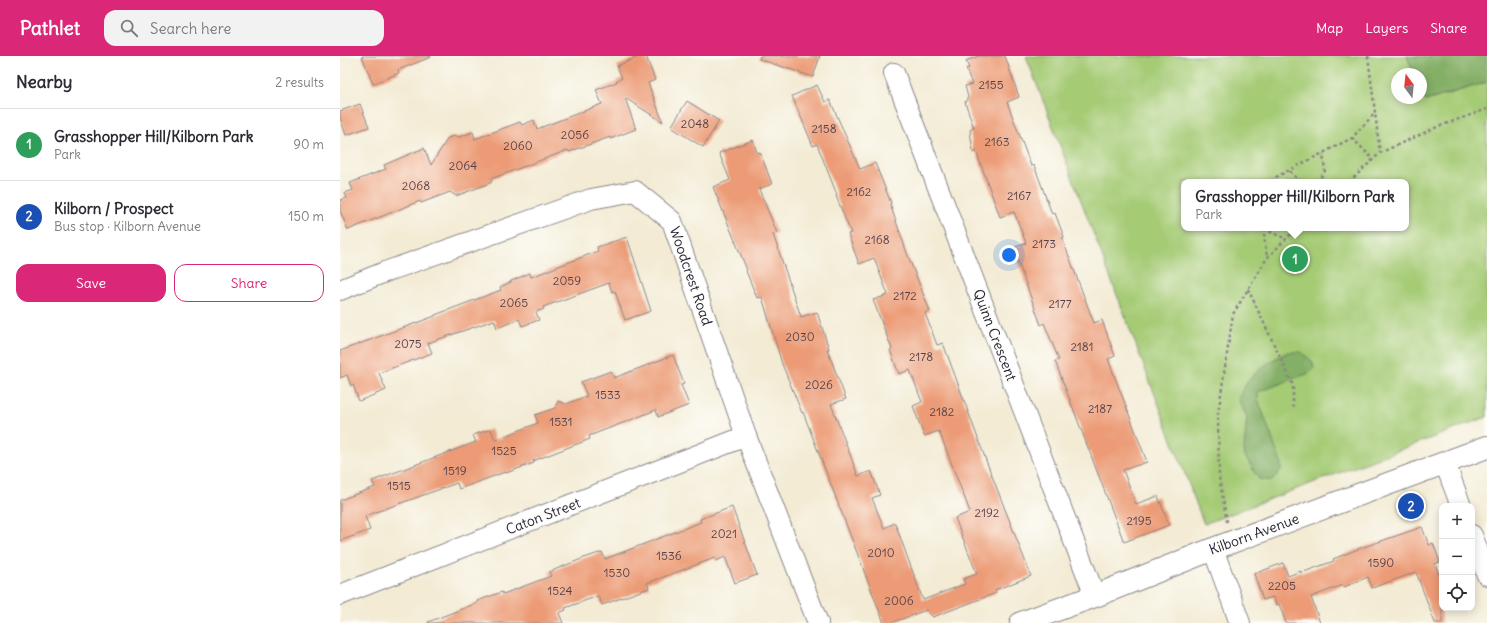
<!DOCTYPE html>
<html lang="en">
<head>
<meta charset="utf-8">
<style>
  :root { --surface:#fff; --page:#f2f2f3; --text:#2b2b33; --muted:#7c7c81; --line:#e1e1e2; --accent:#db2777 }
  body { margin:0; font-family:Delius,sans-serif; background:var(--page); color:var(--text) }
  .controls { position:absolute; right:12px; bottom:12px; display:grid; overflow:hidden; border-radius:8px; box-shadow:0 2px 10px #0003 }
  .controls button { width:36px; height:36px; display:grid; place-items:center; padding:0; border:0; border-bottom:1px solid var(--line); background:var(--surface); color:var(--text); font:20px sans-serif }
  .compass { position:absolute; left:1051px; top:12px; width:36px; height:36px; border-radius:50%; background:var(--surface); box-shadow:0 2px 10px #0003; rotate:345deg }
  .you { position:absolute; left:669px; top:199px; width:14px; height:14px; margin:-10px; border:3px solid #fff; border-radius:50%; background:#1a73e8; box-shadow:0 0 0 6px #1a73e833 }
  .badge { display:grid; place-items:center; width:26px; height:26px; border-radius:50%; background:var(--accent); color:#fff; font-size:13px; font-weight:700 }
  .pin { position:absolute; translate:-50% -50%; border:2px solid #fff; box-shadow:0 1px 4px #0006 }
  .popup { position:absolute; left:841px; top:123px; width:228px; height:52px; box-sizing:border-box; display:grid; place-content:center; border-radius:8px; background:var(--surface); filter:drop-shadow(0 1px 3px #0005); font-size:13px; white-space:nowrap; color:var(--muted) }
  .popup b { font-size:15px; color:var(--text) }
  .popup::after { content:''; position:absolute; left:50%; top:100%; margin-left:-8px; border:8px solid transparent; border-top-color:var(--surface) }
  .list { margin:0; padding:0; list-style:none }
  h2 { display:flex; justify-content:space-between; align-items:center; height:52px; margin:0; padding:0 16px; font-size:17px }
  h2 small { font-size:13px; font-weight:400; color:var(--muted) }
  .list li { display:grid; grid-template-columns:26px 1fr auto; gap:12px; align-items:center; box-sizing:border-box; height:72px; padding:0 16px; border-top:1px solid var(--line) }
  .list b { display:block; font-size:15px; white-space:nowrap }
  .list p { margin:0; font-size:13px; white-space:nowrap; color:var(--muted) }
  .list em { font-size:13px; font-style:normal; color:var(--muted) }
  .actions { display:flex; gap:8px; padding:12px 16px }
  .actions a { flex:1; padding:9px 0; border:1px solid var(--accent); border-radius:12px; text-align:center; font-size:14px; color:var(--accent) }
  .actions .main { background:var(--accent); color:#fff }
  .icon { flex:none; width:22px; height:22px; fill:none; stroke:currentColor; stroke-width:2; stroke-linecap:round; stroke-linejoin:round }
  .map { position:relative; flex:none; width:1147px; height:567px; overflow:hidden }
  header { display:flex; align-items:center; gap:24px; box-sizing:border-box; height:56px; padding:0 20px; background:var(--accent); color:#fff }
  header strong { font-size:19px }
  nav { display:flex; gap:22px; margin-inline-start:auto; font-size:14px }
  .search { width:280px; height:36px; background:var(--page); display:flex; align-items:center; gap:10px; box-sizing:border-box; padding:0 14px; border-radius:12px; color:var(--muted); font-size:15px }
  main { display:flex }
  aside { flex:1; background:var(--surface) }
  .map>svg:first-child { display:block }
</style>
</head>
<body>
<header>
<strong>Pathlet</strong>
<div class="search"><svg class="icon" aria-label="search" viewBox="0 0 24 24"><circle cx="10" cy="10" r="6"/><path d="M15 15l6 6"/></svg>Search here</div>
<nav><a>Map</a><a>Layers</a><a>Share</a></nav>
</header>
<main>
<aside>
<h2>Nearby<small>2 results</small></h2>
<ul class="list">
<li><span class="badge" style="background:#2e9e5b">1</span><div><b>Grasshopper Hill/Kilborn Park</b><p>Park</p></div><em>90 m</em></li>
<li><span class="badge" style="background:#1a4fb4">2</span><div><b>Kilborn / Prospect</b><p>Bus stop · Kilborn Avenue</p></div><em>150 m</em></li>
</ul>
<div class="actions"><a class="main">Save</a><a>Share</a></div>
</aside>
<div class="map">
<svg width="1147" height="567" viewBox="0 0 1147 567">
  <rect width="100%" height="100%" fill="#fdfcf7"/>
  <filter id="ink" filterUnits="userSpaceOnUse"><feTurbulence type="fractalNoise" baseFrequency=".025" numOctaves="2"/><feDisplacementMap in="SourceGraphic" scale="8" xChannelSelector="R" yChannelSelector="G"/><feConvolveMatrix kernelMatrix="1 2 1 2 8 2 1 2 1" color-interpolation-filters="sRGB"/></filter>
  <filter id="wash" filterUnits="userSpaceOnUse"><feTurbulence type="fractalNoise" baseFrequency=".012" numOctaves="4" result="noise"/><feDisplacementMap in="SourceGraphic" scale="16" xChannelSelector="R" yChannelSelector="G"/><feGaussianBlur stdDeviation="0.9" result="paint"/><feColorMatrix in="noise" values="0 0 0 0 0 0 0 0 0 0 0 0 0 0 0 0 0 1.4 0 .05"/><feComposite in="paint" operator="in"/></filter>
  <g filter="url(#wash)">
    <rect width="100%" height="100%" fill="#f3ebd4"/>
    <path fill="#a5cb75" stroke="#647658" fill-rule="evenodd" d="M686,0H1067L1074,18H1057V42H1081V34L1086,45L1147,26V361L864,468ZM844,126H1066V172H844Z"/>
    <g fill="#84af66" stroke="#536850">
      <polygon points="1067,0 1147,0 1147,26 1085,45 1081,34 1081,18 1074,18"/>
      <path d="M948,296H961L972,305L974,312L969,317L918,336V343L941,407V414L932,425L919,423L905,400L904,393L907,361L898,343C909,318 924,308 948,296Z"/>
    </g>
    <g id="blocks">
      <g fill="#ec9b76">
        <polygon points="22,0 91,0 91,1 58,14 59,17 33,28"/>
        <polygon points="300,0 306,0 315,24 308,27 323,66 285,42 296,73 270,83 270,81 229,96 228,94 151,123 152,126 132,134 116,140 110,136 81,147 80,145 8,174 0,155 0,144 7,142 5,137 13,134 10,127 46,113 44,109 84,92 91,109 108,82 115,80 119,81 133,76 135,83 180,66 182,69 194,64 197,73 262,48 256,34 277,26 276,25 282,22 277,10"/>
        <polygon points="420,0 480,0 473,21 419,3"/>
        <polygon points="639,0 665,0 679,41 667,46 691,110 694,109 712,158 715,157 724,181 722,182 754,267 762,264 775,300 768,303 807,406 783,414 796,448 818,440 829,469 784,486 715,305 719,304 704,267 701,269 673,192 686,187 674,156 660,161 636,95 633,97 630,74 634,72 625,46 628,41 625,30 632,28 626,13 629,12 626,5"/>
        <polygon points="477,29 485,46 490,44 520,113 535,107 551,147 550,148 568,200 590,255 585,257 597,289 603,287 647,407 691,520 655,534 656,537 593,561 586,554 551,567 544,567 463,356 462,357 442,308 422,241 417,242 406,215 407,214 373,131 390,124 379,97 413,84 417,97 420,96 432,128 419,133 437,177 433,178 461,261 477,256 489,293 487,293 506,343 491,348 518,420 531,415 540,439 532,442 544,472 555,467 583,544 625,528 623,523 637,518 615,462 630,456 599,375 584,380 573,350 582,346 570,314 559,318 550,294 552,293 533,244 548,239 534,202 519,208 508,178 511,177 496,140 497,139 477,88 473,90 452,40"/>
        <polygon points="347,45 379,65 363,91 331,71"/>
        <polygon points="20,48 29,71 6,79 0,62 0,55"/>
        <polygon points="287,181 311,255 285,264 275,235 272,236 269,227 203,251 204,253 196,256 199,264 182,270 179,263 157,272 154,264 88,287 92,297 39,317 46,334 19,345 13,329 11,330 7,319 0,322 0,295 95,260 95,259 161,234 160,231 171,226 171,225 190,217 191,221 258,195 257,191"/>
        <polygon points="333,299 344,328 341,329 349,349 318,361 316,354 249,380 250,383 193,405 194,407 166,417 165,416 119,433 117,427 25,460 30,474 0,485 0,444 35,431 32,425 136,386 133,379 151,373 155,384 198,367 195,359 215,352 218,345 226,348 247,340 241,326 271,315 274,322"/>
        <polygon points="392,451 417,519 395,527 385,501 376,505 375,502 307,527 309,532 262,549 258,540 225,552 226,554 219,557 223,567 88,567 88,566 137,547 137,545 162,536 163,538 211,520 209,516 244,502 262,496 265,503 361,466 360,463"/>
        <polygon points="1082,471 1089,489 1093,487 1100,506 1095,508 1102,527 1102,567 1095,567 1076,516 1032,532 1028,521 1004,531 1003,529 971,541 980,567 946,567 939,548 936,549 933,541 923,544 914,518 943,507 948,520 961,515 961,517 994,505 993,503 1018,493"/>
      </g>
    </g>
  </g>
  <g filter="url(#ink)">
    <use href="#blocks" fill-opacity="0" stroke="#8a8688" stroke-width="1"/>
    <g fill="none" stroke-linecap="round" stroke-linejoin="round">
      <g stroke="#8a8688" stroke-width="22">
        <g id="street">
          <polyline points="554,17 755,540"/>
          <polyline points="0,234 45,216 251,143 295,135 332,165 406,380 478,567"/>
          <polyline points="1105,407 1121,450"/>
          <polyline points="1132,479 1147,519"/>
          <polyline points="873,493 900,567"/>
          <polyline points="0,539 406,380"/>
        </g>
      </g>
      <g stroke="#8a8688" stroke-width="24">
        <polyline id="secondary" points="681,567 755,540 873,493 1147,391"/>
      </g>
      <g stroke="#8a8688" stroke-width="2.5" stroke-dasharray="3 3" stroke-linecap="butt">
        <polyline points="1028,0 1040,97"/>
        <polyline points="1012,82 1033,103"/>
        <polyline points="950,115 960,126 963,126"/>
        <polyline points="932,126 936,121 1012,82 1035,57"/>
        <polyline points="977,126 985,115 983,98"/>
        <polyline points="1009,126 1040,97 1097,71 1147,53"/>
        <polyline points="923,172 927,201"/>
        <polyline points="924,173 946,183"/>
        <polyline points="908,233 953,329 953,351"/>
        <polyline points="887,466 879,421 878,358 893,258 927,202 957,172"/>
      </g>
      <use href="#street" stroke="#fff" stroke-width="20"/>
      <use href="#secondary" stroke="#fff" stroke-width="22"/>
    </g>
  </g>
  <g text-anchor="middle" stroke-width="3.5" stroke-linejoin="round" paint-order="stroke">
    <g font-size="12" fill="#54404a">
      <text x="651" y="33">2155</text>
      <text x="355" y="72">2048</text>
      <text x="484" y="77">2158</text>
      <text x="235" y="83">2056</text>
      <text x="657" y="90">2163</text>
      <text x="178" y="94">2060</text>
      <text x="123" y="114">2064</text>
      <text x="76" y="134">2068</text>
      <text x="519" y="140">2162</text>
      <text x="679" y="144">2167</text>
      <text x="537" y="188">2168</text>
      <text x="704" y="192">2173</text>
      <text x="227" y="229">2059</text>
      <text x="565" y="244">2172</text>
      <text x="174" y="251">2065</text>
      <text x="720" y="252">2177</text>
      <text x="460" y="285">2030</text>
      <text x="68" y="292">2075</text>
      <text x="742" y="295">2181</text>
      <text x="581" y="305">2178</text>
      <text x="479" y="333">2026</text>
      <text x="268" y="343">1533</text>
      <text x="760" y="357">2187</text>
      <text x="602" y="360">2182</text>
      <text x="221" y="370">1531</text>
      <text x="164" y="399">1525</text>
      <text x="115" y="419">1519</text>
      <text x="59" y="434">1515</text>
      <text x="647" y="461">2192</text>
      <text x="799" y="469">2195</text>
      <text x="384" y="482">2021</text>
      <text x="541" y="501">2010</text>
      <text x="329" y="504">1536</text>
      <text x="1041" y="511">1590</text>
      <text x="277" y="521">1530</text>
      <text x="942" y="534">2205</text>
      <text x="220" y="539">1524</text>
      <text x="559" y="549">2006</text>
    </g>
    <g font-size="14" fill="#22223b" stroke="#fdfcf7">
      <text transform="translate(351 220) rotate(71)" y="5">Woodcrest Road</text>
      <text transform="translate(655 279) rotate(69)" y="5">Quinn Crescent</text>
      <text transform="translate(203 460) rotate(-21)" y="5">Caton Street</text>
      <text transform="translate(914 478) rotate(-20)" y="5">Kilborn Avenue</text>
    </g>
  </g>
</svg>
<div class="controls">
<button>+</button>
<button>−</button>
<button><svg class="icon" aria-label="locate" viewBox="0 0 24 24"><circle cx="12" cy="12" r="6"/><path d="M12 2v4M12 18v4M2 12h4M18 12h4"/></svg></button>
</div>
<svg class="compass" viewBox="-18 -18 36 36"><path d="M0-13l5 13h-10z" fill="#e53935"/><path d="M0 13l5-13h-10z" fill="#7c7c81"/></svg>
<div class="you"></div>
<div class="pin badge" style="left:955px;top:203px;background:#2e9e5b">1</div>
<div class="popup"><b>Grasshopper Hill/Kilborn Park</b>Park</div>
<div class="pin badge" style="left:1071px;top:450px;background:#1a4fb4">2</div>
</div>
</main>
</body>
</html>
